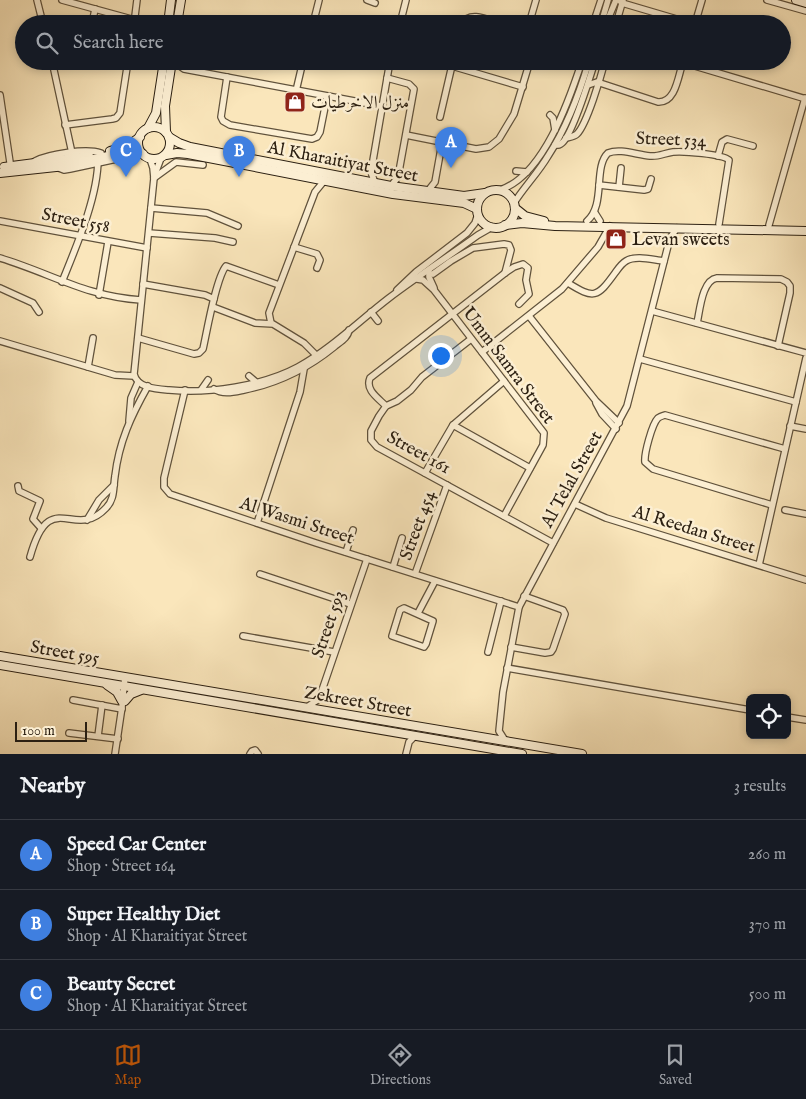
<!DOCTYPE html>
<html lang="en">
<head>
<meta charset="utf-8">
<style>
  :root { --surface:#171b24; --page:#242831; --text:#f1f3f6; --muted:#9ea1a6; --line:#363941; --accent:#b45309 }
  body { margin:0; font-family:"IM FELL English",Amiri,serif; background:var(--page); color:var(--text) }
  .controls { position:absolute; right:15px; bottom:15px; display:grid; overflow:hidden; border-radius:8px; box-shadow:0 2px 8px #0003 }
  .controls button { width:45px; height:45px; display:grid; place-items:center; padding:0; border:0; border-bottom:1px solid var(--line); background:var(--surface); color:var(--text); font:25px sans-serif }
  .scale { position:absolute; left:15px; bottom:12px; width:72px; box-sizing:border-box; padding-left:5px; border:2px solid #2c2012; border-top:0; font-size:14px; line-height:18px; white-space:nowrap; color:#2c2012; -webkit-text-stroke:4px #fcefd3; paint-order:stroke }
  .you { position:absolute; left:440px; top:355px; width:18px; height:18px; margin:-12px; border:4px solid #fff; border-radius:50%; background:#1a73e8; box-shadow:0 0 0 8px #1a73e833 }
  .badge { display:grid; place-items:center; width:32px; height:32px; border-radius:50%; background:var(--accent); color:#fff; font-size:16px; font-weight:700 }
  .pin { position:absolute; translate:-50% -41px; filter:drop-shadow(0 1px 2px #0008) }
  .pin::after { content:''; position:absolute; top:26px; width:18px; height:15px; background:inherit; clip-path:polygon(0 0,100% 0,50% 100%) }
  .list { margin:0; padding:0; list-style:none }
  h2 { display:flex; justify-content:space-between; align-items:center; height:65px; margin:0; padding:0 20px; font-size:21px }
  h2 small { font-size:16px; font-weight:400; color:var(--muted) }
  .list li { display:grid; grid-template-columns:32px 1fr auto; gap:15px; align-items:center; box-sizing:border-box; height:70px; padding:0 20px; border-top:1px solid var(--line) }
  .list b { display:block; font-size:19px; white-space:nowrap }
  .list p { margin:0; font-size:16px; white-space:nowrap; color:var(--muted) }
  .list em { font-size:16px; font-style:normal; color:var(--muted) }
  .icon { flex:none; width:28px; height:28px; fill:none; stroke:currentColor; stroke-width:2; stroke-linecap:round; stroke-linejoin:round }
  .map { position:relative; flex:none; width:806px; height:754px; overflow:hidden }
  .search { position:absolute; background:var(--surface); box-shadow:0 2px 8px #0003; left:15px; right:15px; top:15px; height:55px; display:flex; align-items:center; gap:12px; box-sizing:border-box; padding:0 18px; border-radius:28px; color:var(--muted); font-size:19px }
  .sheet { height:275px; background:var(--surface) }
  nav { display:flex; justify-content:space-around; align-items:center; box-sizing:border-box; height:70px; border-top:1px solid var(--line); background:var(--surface); font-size:14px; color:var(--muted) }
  nav a { display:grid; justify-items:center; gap:2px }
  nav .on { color:var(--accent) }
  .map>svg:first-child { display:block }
</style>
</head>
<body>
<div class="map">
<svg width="806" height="754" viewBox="0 0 806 754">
  <rect width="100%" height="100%" fill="#fae6bb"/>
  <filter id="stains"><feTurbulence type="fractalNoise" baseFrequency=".004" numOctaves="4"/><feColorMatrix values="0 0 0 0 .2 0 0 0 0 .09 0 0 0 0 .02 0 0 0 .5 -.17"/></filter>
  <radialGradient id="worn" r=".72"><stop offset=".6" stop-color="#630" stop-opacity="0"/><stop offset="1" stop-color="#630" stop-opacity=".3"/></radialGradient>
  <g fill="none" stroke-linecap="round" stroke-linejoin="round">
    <g stroke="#60523c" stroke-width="8">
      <g id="street">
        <polyline points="37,0 43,24"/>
        <polyline points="62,0 135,20"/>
        <polyline points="367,0 375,3"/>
        <polyline points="619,0 622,3 690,23 697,17 702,0"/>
        <polyline points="767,0 806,11"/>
        <polyline points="92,24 95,9"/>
        <polyline points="134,24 137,0"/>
        <polyline points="313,24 319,0"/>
        <polyline points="400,24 406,0"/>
        <path d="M462,24C470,10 488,20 500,24"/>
        <polyline points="529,24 536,0"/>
        <polyline points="593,24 601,0"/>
        <polyline points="601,24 608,0"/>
        <polyline points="606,24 616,0"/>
        <polyline points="616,24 623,0"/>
        <polyline points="52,61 72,153"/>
        <polyline points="173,61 184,69 381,106"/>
        <polyline points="678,61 806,99"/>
        <polyline points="53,66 76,66 85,61"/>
        <polyline points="452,66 523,87"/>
        <polyline points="227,77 221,117 223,121 230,125 312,139 317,137 320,132 327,97"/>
        <polyline points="387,78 409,84 414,89 398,177 391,186"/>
        <path d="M588,85L597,82L658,102C676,103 678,76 683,62"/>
        <polyline points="296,91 303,61"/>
        <polyline points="0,95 11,169"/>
        <polyline points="550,115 553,118 555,130"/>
        <polyline points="440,117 453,61"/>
        <polyline points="65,125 112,119 116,118 120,113 128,61"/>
        <polyline points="406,135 476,149 489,147 499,139 514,114 530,61"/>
        <path d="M566,138C571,137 574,137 577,134C587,124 601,76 605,61"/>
        <path d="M555,145C559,145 560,145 562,143C573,134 590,77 595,61"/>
        <polyline points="718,156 722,142 727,139 753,146"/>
        <path d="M150,159L153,168L154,178L134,374C137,388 156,389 169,390C208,394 263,386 298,367C331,349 359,321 389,298C418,276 449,256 478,235L492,227"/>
        <path d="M35,161C49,154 86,148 101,153"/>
        <polyline points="56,167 64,170 70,169 126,157 133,152"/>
        <polyline points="516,171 527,172"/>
        <polyline points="155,174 161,158"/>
        <polyline points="154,178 176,162 203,165"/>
        <polyline points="375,183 371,172 390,61"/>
        <polyline points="599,185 644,190 648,189 651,179"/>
        <polyline points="619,187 621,168"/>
        <path d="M500,190C543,176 569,101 582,61"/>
        <polyline points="427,192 435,182 442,143"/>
        <path d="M514,203C524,187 538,173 548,156C567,127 579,95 589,61"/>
        <polyline points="151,208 207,213 238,226"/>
        <polyline points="595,213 600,221"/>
        <polyline points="0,221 147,248"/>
        <path d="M587,221C606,205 593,167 608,153C620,148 637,155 650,156C658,157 665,153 673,152C683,151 722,154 729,160L719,224"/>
        <polyline points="769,225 805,98"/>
        <polyline points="149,233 215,238 233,242"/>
        <polyline points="294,247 317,254 320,260 317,268"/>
        <path d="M0,258C50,273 87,297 141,300"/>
        <polyline points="429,271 429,277 434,288"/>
        <polyline points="433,274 451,261 473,248 504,244 509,245 511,250 505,273"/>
        <polyline points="417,279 423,280 434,290 544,433 543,445 504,516"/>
        <path d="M62,282C76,247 98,197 98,159"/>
        <path d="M568,283C594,299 597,298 615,273C618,269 621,264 626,261C636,255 653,260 664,261"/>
        <polyline points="143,284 205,295 214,299"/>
        <polyline points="0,288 33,303 39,312"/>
        <polyline points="397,290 416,272 467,233 475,223 478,214"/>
        <polyline points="99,295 108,242"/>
        <polyline points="213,307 255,323 273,324 304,343 316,355"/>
        <polyline points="652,311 806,353"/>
        <polyline points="371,312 378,321"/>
        <polyline points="529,316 596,401 619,423"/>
        <polyline points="271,323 269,313 315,192 324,181"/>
        <path d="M697,323C700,310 702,280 717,278L781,279L787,282L790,286V293L778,346"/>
        <path d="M138,338L194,354L199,353L203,349C207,331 216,278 226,266L279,285"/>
        <polyline points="471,339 422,377 411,390 397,401 386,406 379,416 371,431 371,440 377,447 553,543"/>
        <polyline points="0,341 115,375 134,376"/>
        <polyline points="482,352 562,289 598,247 610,226"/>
        <polyline points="640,359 796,402"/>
        <polyline points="88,367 93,338"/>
        <polyline points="249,376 256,382"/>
        <path d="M214,389C223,395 234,392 244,390C279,383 307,369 334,347C340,342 348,338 349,330"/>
        <polyline points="185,390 164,478 164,487 170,494 316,543 519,607"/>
        <polyline points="201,390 208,380"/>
        <polyline points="596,403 602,414 616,429"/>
        <path d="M386,406C378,398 365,390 370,378L505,273L514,267L523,264L528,268L526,280L529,294L519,304"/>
        <polyline points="129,421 131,398 138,382"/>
        <polyline points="453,425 530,468"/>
        <polyline points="790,426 806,429"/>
        <polyline points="425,473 453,425 504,381"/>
        <polyline points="18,486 19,491 40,501 33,519 41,528"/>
        <polyline points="575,504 606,518 806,580"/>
        <path d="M772,505L653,469L645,462C644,454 652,424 658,418C661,416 662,416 665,415L785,449"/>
        <polyline points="785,510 806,514"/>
        <polyline points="87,520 99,500 114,485"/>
        <polyline points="257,523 300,392 304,369"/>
        <polyline points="346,552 353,530"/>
        <path d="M30,557C50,485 74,542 106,508C115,499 113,488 115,476C119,442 131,416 148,386"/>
        <polyline points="759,565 806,358"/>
        <polyline points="393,567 402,538"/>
        <polyline points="260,574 350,604"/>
        <polyline points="415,574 447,485"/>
        <polygon points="404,608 433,621 426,644 424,647 392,636 400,610"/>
        <polyline points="418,613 435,581"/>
        <polyline points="243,636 334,652"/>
        <polyline points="511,647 545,653 551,652 553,649 565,614 563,610 524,596"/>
        <polyline points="488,652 501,601"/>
        <polyline points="507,668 750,710"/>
        <polyline points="73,700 122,709"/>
        <polyline points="307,707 319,699 367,559"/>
        <polyline points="787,717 806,720"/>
        <polyline points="69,733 118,739"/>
        <polyline points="98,736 102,705"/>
        <polyline points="506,742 499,731 503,692 519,607 627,406 670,238 677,228"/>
        <polyline points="115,754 122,707 125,677"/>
        <polyline points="250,754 252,751 255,750 258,754"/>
        <polyline points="406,754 409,742 415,736"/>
      </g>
    </g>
    <g stroke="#2c2012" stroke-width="10">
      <g id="secondary">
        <polyline points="796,0 806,3"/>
        <polyline points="168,24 171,0"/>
        <polyline points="177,24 181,0"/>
        <circle cx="154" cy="143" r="16"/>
        <polyline points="148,128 156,113 164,61"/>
        <polyline points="166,132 165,106 172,61"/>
        <polyline points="169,137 179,143 190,147 391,186 464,196 485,193"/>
        <polyline points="110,151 127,146 140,137"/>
        <polyline points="166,155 177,153 188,154 393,194 464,203 477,209"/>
        <polyline points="4,167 89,156"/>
        <polyline points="0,173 56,167 127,152 143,154"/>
        <circle cx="496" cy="209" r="19"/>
        <polyline points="515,208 525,216 544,221"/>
        <polyline points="505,225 522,223 555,226 806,231"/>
        <polyline points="0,656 582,754"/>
        <polyline points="0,665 522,754"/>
        <polyline points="107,685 117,692 122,701"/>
        <polyline points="125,701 131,694 141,690"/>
      </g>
    </g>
    <use href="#street" stroke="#fcefd3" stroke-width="5.5"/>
    <use href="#secondary" stroke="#fcefd3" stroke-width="8"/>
  </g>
  <defs>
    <g id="shop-square" transform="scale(1.125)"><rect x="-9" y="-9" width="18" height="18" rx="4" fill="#8f2418" stroke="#fcefd3"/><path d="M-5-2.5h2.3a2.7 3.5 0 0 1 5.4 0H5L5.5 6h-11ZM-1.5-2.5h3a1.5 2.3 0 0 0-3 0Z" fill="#fff"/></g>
  </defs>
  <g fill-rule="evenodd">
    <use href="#shop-square" x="295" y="102"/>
    <use href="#shop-square" x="616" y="239"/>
  </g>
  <g text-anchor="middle" stroke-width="5" stroke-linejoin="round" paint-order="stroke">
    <g font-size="18" fill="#2c2012" stroke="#fcefd3" text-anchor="start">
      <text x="311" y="108">منزل الاخرطيات</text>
      <text x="632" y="245">Levan sweets</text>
    </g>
    <g font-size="18" fill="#2c2012" stroke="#fcefd3">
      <text transform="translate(671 139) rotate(2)" y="6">Street 534</text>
      <text transform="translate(343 161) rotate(11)" y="6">Al Kharaitiyat Street</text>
      <text transform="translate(76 220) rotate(11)" y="6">Street 558</text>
      <text transform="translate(509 365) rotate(53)" y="6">Umm Samra Street</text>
      <text transform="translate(419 452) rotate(29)" y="6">Street 161</text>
      <text transform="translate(571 479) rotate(-61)" y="6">Al Telal Street</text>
      <text transform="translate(297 520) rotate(18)" y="6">Al Wasmi Street</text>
      <text transform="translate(417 525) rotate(-70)" y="6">Street 454</text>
      <text transform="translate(694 529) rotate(17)" y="6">Al Reedan Street</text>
      <text transform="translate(328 624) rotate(-71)" y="6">Street 593</text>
      <text transform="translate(65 652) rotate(10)" y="6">Street 595</text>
      <text transform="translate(358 701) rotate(10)" y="6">Zekreet Street</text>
    </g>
  </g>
  <rect width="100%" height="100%" filter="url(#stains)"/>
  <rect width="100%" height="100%" fill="url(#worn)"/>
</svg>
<div class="controls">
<button><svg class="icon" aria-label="locate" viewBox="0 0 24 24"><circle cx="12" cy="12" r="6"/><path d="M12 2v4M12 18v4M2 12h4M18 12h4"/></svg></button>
</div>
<div class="scale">100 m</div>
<div class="you"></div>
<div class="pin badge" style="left:451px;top:168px;background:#3f7fe0">A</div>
<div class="pin badge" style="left:239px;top:177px;background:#3f7fe0">B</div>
<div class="pin badge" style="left:126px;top:177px;background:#3f7fe0">C</div>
<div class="search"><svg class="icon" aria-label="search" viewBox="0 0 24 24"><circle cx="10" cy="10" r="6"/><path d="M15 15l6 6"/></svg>Search here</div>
</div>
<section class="sheet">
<h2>Nearby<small>3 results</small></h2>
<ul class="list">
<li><span class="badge" style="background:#3f7fe0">A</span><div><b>Speed Car Center</b><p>Shop · Street 164</p></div><em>260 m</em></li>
<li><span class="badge" style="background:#3f7fe0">B</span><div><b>Super Healthy Diet</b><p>Shop · Al Kharaitiyat Street</p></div><em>370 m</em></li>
<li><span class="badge" style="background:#3f7fe0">C</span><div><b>Beauty Secret</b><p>Shop · Al Kharaitiyat Street</p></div><em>500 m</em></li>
</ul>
</section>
<nav>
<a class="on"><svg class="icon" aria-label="map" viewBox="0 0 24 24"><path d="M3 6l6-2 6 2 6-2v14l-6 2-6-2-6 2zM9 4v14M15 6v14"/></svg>Map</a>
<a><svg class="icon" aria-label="directions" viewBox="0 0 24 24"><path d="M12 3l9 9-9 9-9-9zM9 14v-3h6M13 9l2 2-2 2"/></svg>Directions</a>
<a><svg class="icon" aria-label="saved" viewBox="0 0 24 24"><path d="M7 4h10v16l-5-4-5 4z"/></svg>Saved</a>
</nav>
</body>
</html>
